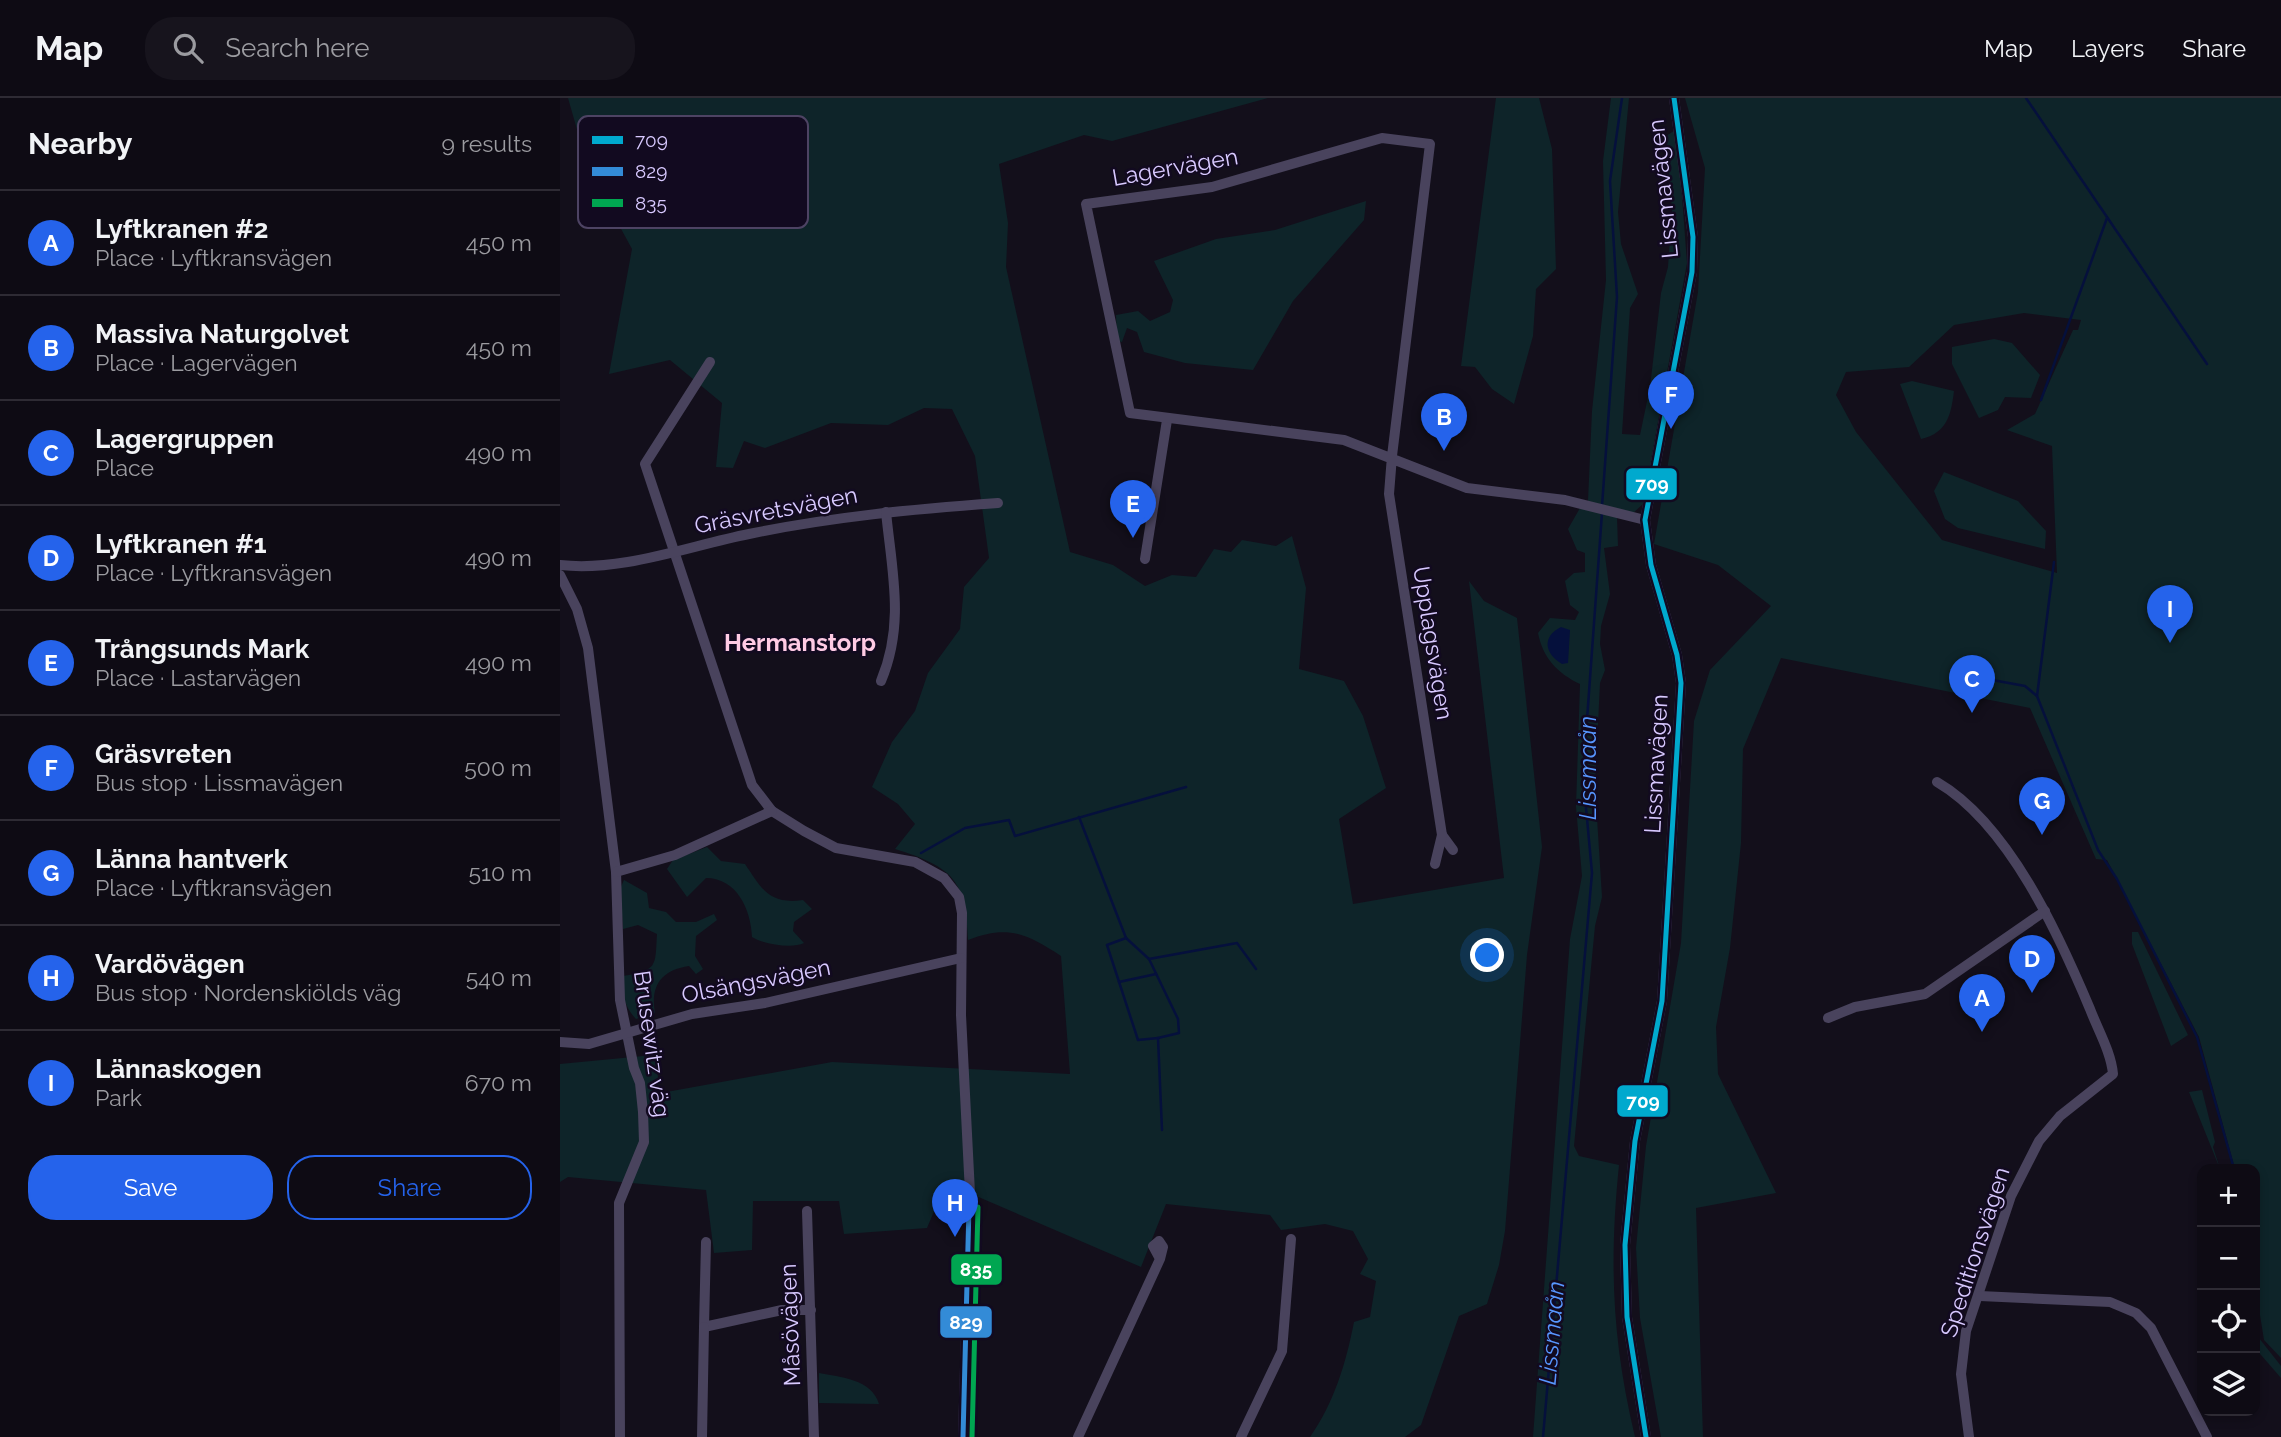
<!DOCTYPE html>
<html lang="en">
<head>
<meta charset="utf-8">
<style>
  :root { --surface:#0e0b14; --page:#17141d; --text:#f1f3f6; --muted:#9b9ba0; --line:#2e2b34; --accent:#2563eb }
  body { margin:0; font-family:Raleway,sans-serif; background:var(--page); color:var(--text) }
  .controls { position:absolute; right:21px; bottom:21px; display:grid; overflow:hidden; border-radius:14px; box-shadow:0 4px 10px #0003 }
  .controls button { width:63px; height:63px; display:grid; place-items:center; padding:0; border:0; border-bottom:2px solid var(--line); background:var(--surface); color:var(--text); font:35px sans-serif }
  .you { position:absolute; left:928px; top:858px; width:24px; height:24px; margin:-18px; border:5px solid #fff; border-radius:50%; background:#1a73e8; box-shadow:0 0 0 10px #1a73e833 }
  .badge { display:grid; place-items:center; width:46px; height:46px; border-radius:50%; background:var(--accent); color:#fff; font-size:23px; font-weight:700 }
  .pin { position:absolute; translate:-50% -58px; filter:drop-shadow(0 2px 4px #0008) }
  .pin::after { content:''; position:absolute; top:37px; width:24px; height:21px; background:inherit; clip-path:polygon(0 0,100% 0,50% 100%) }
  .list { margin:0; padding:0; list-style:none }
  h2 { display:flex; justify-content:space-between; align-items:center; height:91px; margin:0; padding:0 28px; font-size:30px }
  h2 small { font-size:23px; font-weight:400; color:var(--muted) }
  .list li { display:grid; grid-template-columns:46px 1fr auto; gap:21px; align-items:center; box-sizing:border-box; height:105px; padding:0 28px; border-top:2px solid var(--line) }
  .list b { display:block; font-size:26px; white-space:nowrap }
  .list p { margin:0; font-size:23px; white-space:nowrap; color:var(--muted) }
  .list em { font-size:23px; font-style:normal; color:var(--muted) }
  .actions { display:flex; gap:14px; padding:21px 28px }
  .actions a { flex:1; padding:16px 0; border:2px solid var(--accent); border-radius:28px; text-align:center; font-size:24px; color:var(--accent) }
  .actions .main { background:var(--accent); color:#fff }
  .icon { flex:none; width:38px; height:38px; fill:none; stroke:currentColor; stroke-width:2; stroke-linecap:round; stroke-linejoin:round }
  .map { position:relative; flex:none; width:1721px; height:1339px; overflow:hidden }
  header { display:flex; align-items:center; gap:42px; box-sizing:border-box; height:98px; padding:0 35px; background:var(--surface); border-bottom:2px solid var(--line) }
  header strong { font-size:33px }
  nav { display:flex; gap:38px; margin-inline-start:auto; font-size:24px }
  .search { width:490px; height:63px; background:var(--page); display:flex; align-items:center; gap:18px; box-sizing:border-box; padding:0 24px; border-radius:28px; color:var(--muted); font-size:26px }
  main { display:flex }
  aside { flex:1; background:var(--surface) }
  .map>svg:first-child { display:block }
</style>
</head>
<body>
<header>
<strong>Map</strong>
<div class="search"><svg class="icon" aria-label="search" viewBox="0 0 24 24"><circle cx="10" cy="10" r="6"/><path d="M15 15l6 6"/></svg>Search here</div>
<nav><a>Map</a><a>Layers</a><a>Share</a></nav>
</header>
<main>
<aside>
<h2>Nearby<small>9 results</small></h2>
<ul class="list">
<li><span class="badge">A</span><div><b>Lyftkranen #2</b><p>Place · Lyftkransvägen</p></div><em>450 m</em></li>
<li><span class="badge">B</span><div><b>Massiva Naturgolvet</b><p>Place · Lagervägen</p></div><em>450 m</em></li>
<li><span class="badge">C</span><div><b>Lagergruppen</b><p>Place</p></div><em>490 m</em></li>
<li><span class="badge">D</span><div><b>Lyftkranen #1</b><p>Place · Lyftkransvägen</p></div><em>490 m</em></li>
<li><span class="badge">E</span><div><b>Trångsunds Mark</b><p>Place · Lastarvägen</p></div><em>490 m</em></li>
<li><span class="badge">F</span><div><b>Gräsvreten</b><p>Bus stop · Lissmavägen</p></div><em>500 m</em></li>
<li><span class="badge">G</span><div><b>Länna hantverk</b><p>Place · Lyftkransvägen</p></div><em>510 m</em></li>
<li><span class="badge">H</span><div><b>Vardövägen</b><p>Bus stop · Nordenskiölds väg</p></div><em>540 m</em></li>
<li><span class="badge">I</span><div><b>Lännaskogen</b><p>Park</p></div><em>670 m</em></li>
</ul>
<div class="actions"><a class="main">Save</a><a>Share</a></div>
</aside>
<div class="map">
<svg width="1721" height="1339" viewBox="0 0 1721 1339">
  <rect width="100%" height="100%" fill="#130f1b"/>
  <g fill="#0e2429" fill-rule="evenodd">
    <path d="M8,0H708L552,43L524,37L439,66L448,125L446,169L510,454L553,467L585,488L612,477L636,479L654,451L671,454L682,442L716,448L732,438L746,490L739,571L784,583L803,618L826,690L779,721L793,806L944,780L909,483L924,503L957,520L982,749L967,857L945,1133L939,1167L927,1206L899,1218L861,1327L845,1339H750C774,1305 786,1265 794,1224L810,1219L816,1183L800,1176L808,1161L793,1133L765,1126L721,1132L710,1117L606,1106L581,1169L386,1085L367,1130L284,1136L279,1103H193L192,1152L154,1155L146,1092L8,1079L0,1084V966L94,957L101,995L272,964L510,976L501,858C467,836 448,826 408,842C406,782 393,769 335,751L355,726L338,706L312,689L332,644L355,613L368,575L400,531L404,489L429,460L415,358L392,311L364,310L328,327L271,325L205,350L184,343L173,370L156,369L162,305L110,262L49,276L72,151L28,70Z"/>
    <polygon points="936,0 979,0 992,51 996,171 976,191 973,238 954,306 932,291 915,269 901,268"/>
    <polygon points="1051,0 1069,0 1058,114 1061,146 1078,196 1070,210 1062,336 1080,337 1090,289 1101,195 1108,169 1112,111 1106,38 1117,31 1127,165 1083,406 1073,415 1028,403 1032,313 1046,182 1043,63"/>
    <path d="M1125,0H1721V1260L1704,1242L1695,1186V1071H1675L1639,939L1547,762L1536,761L1470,610L1221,560L1183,651L1181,745L1170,850L1156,929L1158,976L1216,1095L1136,1110L1143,1339H1101L1080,1220L1076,1150L1086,1048L1121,845L1134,623L1150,572L1211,508L1158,467L1094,446L1138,194L1145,70ZM1464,215L1521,222L1518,232H1513L1475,316L1447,332L1492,348L1497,475L1382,442L1296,334L1276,297L1286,274L1349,269L1394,227Z"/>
    <polygon points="806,103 804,122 733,203 693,272 625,265 584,254 577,234 567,230 562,244 557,243 556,217 578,213 590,223 610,214 613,202 594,163 656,141 715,132"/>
    <polygon points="1434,241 1452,245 1480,277 1471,300 1445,299 1438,312 1419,320 1392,266 1392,249"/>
    <path d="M1352,283L1394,293C1391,317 1387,335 1361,341L1340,286Z"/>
    <polygon points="1384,374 1458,403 1486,433 1485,451 1398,430 1385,421 1374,393"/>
    <path d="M1020,410L1057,419L1058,448L1044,450L1050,496L1041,528L1040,546L1045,572L1040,585L1035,688L1042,799L1035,828L1014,1048L1019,1058L1059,1067C1049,1166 1052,1242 1075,1339H973L1010,841L1022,778L1016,709L1020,586C997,575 983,560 978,535L990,520L1015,522L1019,514L1010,507L1005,483L1014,475L1025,474V455L1017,452L1008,431Z"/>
    <path d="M147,749L161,763L185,766C202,791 209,807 243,802L252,811L234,824L233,833L244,845C232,851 203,846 192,839C191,812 177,780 146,780L127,799L107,771L113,762Z"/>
    <path d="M64,782L87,795L89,810L106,814L116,824H136L154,816L157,822L136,838L135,858L143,871L136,876L129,868C102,872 90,887 95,915L76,921C65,909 60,895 63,878C98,872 95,869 97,836L78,827L63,831L60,791Z"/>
    <polygon points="1572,834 1578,834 1628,937 1611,948 1572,846"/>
    <polygon points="1642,992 1655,1044 1653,1049 1660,1071 1629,994"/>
    <polygon points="1695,1235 1721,1268 1721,1280 1695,1250"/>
    <path d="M259,1275C280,1279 312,1281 319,1306L259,1305Z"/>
  </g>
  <path fill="#05103c" d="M1001,529L1010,532L1008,565L1002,566C985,556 981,539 1001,529Z"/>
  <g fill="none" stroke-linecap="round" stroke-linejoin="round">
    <g stroke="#05103c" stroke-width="2.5">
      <polyline points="1466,0 1647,266"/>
      <polyline points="1481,302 1547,120"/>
      <polyline points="1042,408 1057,199 1050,83 1062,0"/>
      <polyline points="1416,579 1465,588 1477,598 1494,464"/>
      <polyline points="1477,598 1538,752 1557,781 1637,939 1674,1071"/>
      <polyline points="519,719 566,840 589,861 618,921 619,935 598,940"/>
      <polyline points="361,755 405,730 449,722 455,738 626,689"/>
      <polyline points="566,840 547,847 578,942 598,940 602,1032"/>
      <polyline points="589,861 677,845 696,871"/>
      <polyline points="559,884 596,876"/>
      <polyline points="1695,1194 1697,1207"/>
      <polyline points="983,1339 1032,775 1023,677 1042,415"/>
    </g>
    <g stroke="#49435d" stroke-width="10">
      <polyline points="150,264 85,366 192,687 212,713 244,733 276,750 355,764 384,780 399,799 402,815 401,917 410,1095 403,1339"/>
      <polyline points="585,461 607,322"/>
      <path d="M0,467C62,474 128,448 189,436C271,419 354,411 438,405"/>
      <polyline points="0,477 17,511 28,550 56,774 60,902 74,970 80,985 83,1014 84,1044 59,1105 60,1339"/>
      <path d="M321,583C345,526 332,474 326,414"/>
      <path d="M1377,684C1449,726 1499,837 1530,911C1538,932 1551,954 1553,976L1500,1018L1479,1043L1451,1098L1406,1233L1401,1276L1409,1339"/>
      <polyline points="882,737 893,752"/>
      <polyline points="875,766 882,737 829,396 832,358 870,46 822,40 652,89 526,106 570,315 784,342 907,390 1005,402 1085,422"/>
      <polyline points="56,774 115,757 212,713"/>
      <polyline points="1268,920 1295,909 1365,896 1485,813"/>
      <polyline points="0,944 29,946 132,916 205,905 401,860"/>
      <polyline points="247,1113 254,1339"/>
      <polyline points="146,1144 144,1229 222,1212 251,1212"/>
      <polyline points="1420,1198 1550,1204 1576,1215 1591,1230 1647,1339"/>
      <polyline points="142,1339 144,1229"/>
      <polyline points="518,1339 600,1161 603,1149 599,1143 593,1148 600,1161"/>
      <polyline points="681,1339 722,1253 731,1141"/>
      <polyline points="1086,1339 1067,1219 1065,1147 1075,1043 1102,903 1121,585 1117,557 1091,467 1085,422 1132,174 1133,139 1114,0"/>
    </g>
    <g stroke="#120a20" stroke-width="10">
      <polyline id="bus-1" points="1086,1339 1067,1219 1065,1147 1075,1043 1102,903 1121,585 1117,557 1091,467 1085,422 1132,174 1133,139 1114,0"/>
    </g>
    <g stroke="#120a20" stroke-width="10">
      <polyline id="bus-2" points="403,1339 409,1109"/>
    </g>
    <g stroke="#120a20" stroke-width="10">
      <polyline id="bus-3" points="412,1339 418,1109"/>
    </g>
    <use href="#bus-1" stroke="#00a9ce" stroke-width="5"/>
    <use href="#bus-2" stroke="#338bd7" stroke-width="5"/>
    <use href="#bus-3" stroke="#00a651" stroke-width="5"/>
  </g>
  <g text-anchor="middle" stroke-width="5" stroke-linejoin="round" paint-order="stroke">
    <g font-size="23" fill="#d8c9ff" stroke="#120a20">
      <text transform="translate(615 69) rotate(-10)" y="8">Lagervägen</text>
      <text transform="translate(1103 91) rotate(-96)" y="8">Lissmavägen</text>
      <text transform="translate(216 412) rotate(-11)" y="8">Gräsvretsvägen</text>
      <text transform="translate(873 545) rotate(81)" y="8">Upplagsvägen</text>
      <text transform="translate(1096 666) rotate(-87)" y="8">Lissmavägen</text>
      <text transform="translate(196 883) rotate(-11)" y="8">Olsängsvägen</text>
      <text transform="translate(92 946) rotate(82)" y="8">Brusewitz väg</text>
      <text transform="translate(1415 1154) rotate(-72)" y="8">Speditionsvägen</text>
      <text transform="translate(230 1227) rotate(-92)" y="8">Måsövägen</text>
    </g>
    <g font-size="24" font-weight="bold" fill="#ffcbe4" stroke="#120a20">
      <text x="240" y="553">Hermanstorp</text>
    </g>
    <g font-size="24" font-style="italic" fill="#5796ff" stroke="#120a20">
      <text transform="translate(1028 670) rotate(-90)" y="8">Lissmaån</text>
      <text transform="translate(992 1235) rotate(-85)" y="8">Lissmaån</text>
    </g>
  </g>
  <rect x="18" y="18" width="230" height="112" rx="10" fill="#120a20" stroke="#4d4363" stroke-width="2"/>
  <rect x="32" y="38" width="31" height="8" fill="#00a9ce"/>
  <rect x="32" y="69" width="31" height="9" fill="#338bd7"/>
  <rect x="32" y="101" width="31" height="8" fill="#00a651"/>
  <g font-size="19" fill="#d8c9ff">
    <text x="75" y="49">709</text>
    <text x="75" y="80">829</text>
    <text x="75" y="112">835</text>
  </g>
  <g stroke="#120a20" stroke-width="2.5">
    <rect x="1065" y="369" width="53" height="34" rx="7" fill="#00a9ce"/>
    <rect x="1056" y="986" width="53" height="34" rx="7" fill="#00a9ce"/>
    <rect x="390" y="1155" width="53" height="33" rx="7" fill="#00a651"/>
    <rect x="379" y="1207" width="54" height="34" rx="7" fill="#338bd7"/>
  </g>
  <g font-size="19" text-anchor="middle" font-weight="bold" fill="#fff">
    <text x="1092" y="393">709</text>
    <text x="1083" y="1010">709</text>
    <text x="416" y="1178">835</text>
    <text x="406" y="1231">829</text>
  </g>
</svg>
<div class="controls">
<button>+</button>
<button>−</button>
<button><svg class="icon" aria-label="locate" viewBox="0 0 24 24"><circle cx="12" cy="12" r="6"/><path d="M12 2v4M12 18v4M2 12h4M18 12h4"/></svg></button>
<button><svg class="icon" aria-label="layers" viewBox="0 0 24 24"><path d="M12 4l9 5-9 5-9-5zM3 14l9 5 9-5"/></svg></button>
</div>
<div class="you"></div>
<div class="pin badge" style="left:1422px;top:934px">A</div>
<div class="pin badge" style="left:884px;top:353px">B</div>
<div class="pin badge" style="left:1412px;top:615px">C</div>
<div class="pin badge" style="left:1472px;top:895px">D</div>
<div class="pin badge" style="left:573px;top:440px">E</div>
<div class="pin badge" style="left:1111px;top:331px">F</div>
<div class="pin badge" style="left:1482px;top:737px">G</div>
<div class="pin badge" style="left:395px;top:1139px">H</div>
<div class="pin badge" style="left:1610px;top:545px">I</div>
</div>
</main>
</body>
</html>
